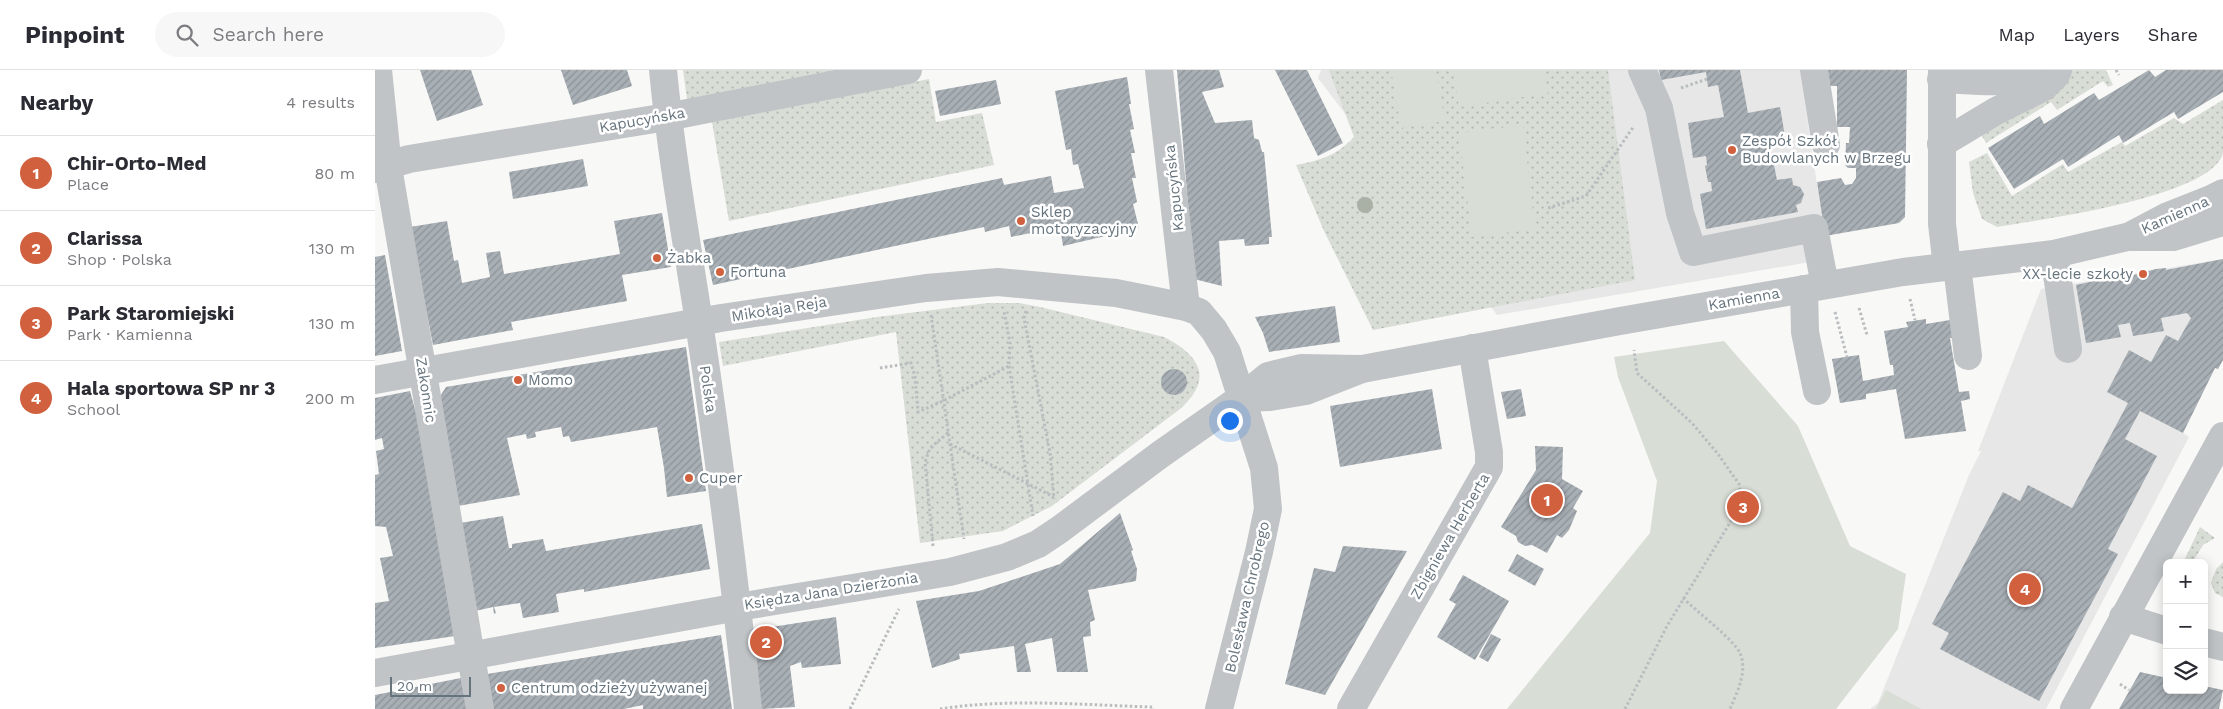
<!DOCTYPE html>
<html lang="en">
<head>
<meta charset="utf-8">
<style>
  :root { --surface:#fff; --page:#f7f7f7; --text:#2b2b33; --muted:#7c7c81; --line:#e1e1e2; --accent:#d0603e }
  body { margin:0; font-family:"Work Sans",sans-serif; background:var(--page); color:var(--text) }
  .controls { position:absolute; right:15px; bottom:15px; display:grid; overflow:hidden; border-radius:8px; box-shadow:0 2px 12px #0003 }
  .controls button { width:45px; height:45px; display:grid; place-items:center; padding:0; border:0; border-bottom:1px solid var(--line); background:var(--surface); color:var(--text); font:25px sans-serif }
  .scale { position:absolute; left:15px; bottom:12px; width:81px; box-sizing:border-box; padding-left:5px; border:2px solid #66747e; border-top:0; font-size:14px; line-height:18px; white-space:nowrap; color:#66747e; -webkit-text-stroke:4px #fff; paint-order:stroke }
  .you { position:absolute; left:854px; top:350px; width:18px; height:18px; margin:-12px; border:4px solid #fff; border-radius:50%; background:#1a73e8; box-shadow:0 0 0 8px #1a73e833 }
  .badge { display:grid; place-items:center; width:32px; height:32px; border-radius:50%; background:var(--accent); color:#fff; font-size:16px; font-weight:700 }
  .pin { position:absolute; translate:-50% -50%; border:2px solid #fff; box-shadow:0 1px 5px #0006 }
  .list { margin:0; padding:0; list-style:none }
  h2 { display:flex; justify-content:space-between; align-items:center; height:65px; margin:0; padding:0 20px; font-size:21px }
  h2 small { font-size:16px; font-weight:400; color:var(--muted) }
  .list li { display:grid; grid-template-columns:32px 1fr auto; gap:15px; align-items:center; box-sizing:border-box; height:75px; padding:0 20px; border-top:1px solid var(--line) }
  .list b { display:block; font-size:19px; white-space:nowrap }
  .list p { margin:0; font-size:16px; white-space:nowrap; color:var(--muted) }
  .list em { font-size:16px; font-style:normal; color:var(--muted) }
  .icon { flex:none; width:28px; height:28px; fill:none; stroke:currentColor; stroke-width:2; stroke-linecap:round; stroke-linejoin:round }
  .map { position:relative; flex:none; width:1848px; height:639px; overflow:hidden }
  header { display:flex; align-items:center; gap:30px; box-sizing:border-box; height:70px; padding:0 25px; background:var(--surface); border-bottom:1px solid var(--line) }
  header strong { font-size:24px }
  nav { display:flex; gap:28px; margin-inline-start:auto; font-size:18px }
  .search { width:350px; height:45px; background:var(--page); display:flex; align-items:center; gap:12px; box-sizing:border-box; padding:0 18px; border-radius:28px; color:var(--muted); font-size:19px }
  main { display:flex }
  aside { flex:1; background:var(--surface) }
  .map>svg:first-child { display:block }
</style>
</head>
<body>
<header>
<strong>Pinpoint</strong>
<div class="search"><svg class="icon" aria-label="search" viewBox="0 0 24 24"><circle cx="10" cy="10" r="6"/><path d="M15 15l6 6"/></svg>Search here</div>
<nav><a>Map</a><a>Layers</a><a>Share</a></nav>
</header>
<main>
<aside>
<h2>Nearby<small>4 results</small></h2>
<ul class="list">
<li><span class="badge">1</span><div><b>Chir-Orto-Med</b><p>Place</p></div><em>80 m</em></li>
<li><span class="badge">2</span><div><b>Clarissa</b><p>Shop · Polska</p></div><em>130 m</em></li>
<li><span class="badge">3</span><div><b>Park Staromiejski</b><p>Park · Kamienna</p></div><em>130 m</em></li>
<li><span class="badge">4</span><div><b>Hala sportowa SP nr 3</b><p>School</p></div><em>200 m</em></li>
</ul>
</aside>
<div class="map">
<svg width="1848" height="639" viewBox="0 0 1848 639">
  <defs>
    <pattern id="grass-dots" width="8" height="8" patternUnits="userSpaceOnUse" patternTransform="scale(1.25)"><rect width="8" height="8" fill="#d8ddd6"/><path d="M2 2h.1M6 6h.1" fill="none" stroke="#b3b8b3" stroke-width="1.8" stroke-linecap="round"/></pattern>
    <pattern id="building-hatch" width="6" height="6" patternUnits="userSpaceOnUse" patternTransform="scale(1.25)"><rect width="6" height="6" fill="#a8afb5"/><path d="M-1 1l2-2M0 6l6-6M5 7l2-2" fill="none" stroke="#8d9398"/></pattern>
  </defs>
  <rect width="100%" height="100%" fill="#f8f8f6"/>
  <g fill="#e6e7e6">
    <polygon points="946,0 1425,0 1453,189 1122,245 943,8"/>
    <polygon points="1848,189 1848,290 1843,299 1840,298 1808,363 1814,367 1671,639 1495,639 1503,633 1594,405 1606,381 1603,381 1666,219"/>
  </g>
  <g fill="url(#grass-dots)">
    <polygon points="308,0 471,0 312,29"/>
    <path d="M954,0H1233L1260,210L998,260L949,161L921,95C946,90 961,86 979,67Z"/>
    <polygon points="1688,0 1731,0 1738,15 1733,17 1728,11 1682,40 1676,32 1611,73 1602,57"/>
    <polygon points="554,9 561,52 607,43 619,95 354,151 337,52"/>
    <path d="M1848,30C1848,45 1848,69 1848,83C1838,127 1663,150 1622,157L1607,149L1598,123L1594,92L1612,83L1637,126L1688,94L1693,102L1747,72L1750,76L1799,48L1808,54Z"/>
    <path d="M613,233H644L665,237L789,267C824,285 840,308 805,339L677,436L628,461L545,473L521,262L348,296L344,272L502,247Z"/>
    <polygon points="1825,457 1840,468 1828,475 1817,493 1808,493"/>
    <polygon points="1848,492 1848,527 1840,523 1836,513 1841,499"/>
  </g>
  <g fill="#d8ddd6">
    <polygon points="1016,0 1061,0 1070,51 1026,58"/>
    <polygon points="1078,0 1170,0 1173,23 1084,37"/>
    <polygon points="1148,55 1160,159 1097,167 1084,63"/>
    <polygon points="1349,271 1423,356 1475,476 1531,504 1523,559 1461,639 1132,639 1275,463 1282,411 1243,307 1239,287"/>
    <polygon points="1511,620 1546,639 1501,639"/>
  </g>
  <g fill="url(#building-hatch)">
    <polygon points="45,0 96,0 108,35 62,51"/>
    <polygon points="186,0 252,0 257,16 198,35"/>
    <polygon points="802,0 844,0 849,17 827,22 840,53 877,50 879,68 884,70 887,82 889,82 897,167 894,167 894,174 870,176 869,169 844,171 847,216 819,209"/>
    <polygon points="900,0 932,0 968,73 943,86"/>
    <polygon points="1284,0 1365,0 1373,43 1405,37 1411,72 1395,75 1402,110 1417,108 1418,115 1425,117 1429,124 1426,133 1421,135 1423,142 1331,159 1325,124 1337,121 1336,112 1333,112 1330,96 1332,95 1331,86 1318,88 1313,53 1349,47 1343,15 1333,17 1331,2 1286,10"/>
    <polygon points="1452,0 1532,0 1530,147 1524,153 1450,166 1442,112 1466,108 1470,115 1477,114 1481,108 1481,98 1473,98 1470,95 1471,73 1474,73 1475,57 1462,57 1462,16 1452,16"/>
    <polygon points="1774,0 1780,7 1791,0 1848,0 1848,22 1803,49 1799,42 1748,73 1744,65 1693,97 1688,89 1639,119 1613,78 1665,46 1669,54 1719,23 1724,30"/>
    <polygon points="752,7 756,34 754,34 759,59 755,60 760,83 756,83 761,108 757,108 762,132 758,134 764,158 688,176 685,157 636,167 634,156 610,162 609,157 338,215 328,170 627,108 629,115 676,106 679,123 709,118 703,94 698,95 696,79 691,80 680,21"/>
    <polygon points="621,10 626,34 565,46 560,21"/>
    <polygon points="208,89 213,116 138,129 134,102"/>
    <polygon points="287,143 296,197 247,205 252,231 136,252 138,260 58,275 35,157 72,151 79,191 83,190 87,213 115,207 111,183 125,181 129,204 245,184 239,151"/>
    <polygon points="10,185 27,281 0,286 0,187"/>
    <polygon points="1848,189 1848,290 1843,299 1840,298 1808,363 1765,341 1750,369 1782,386 1733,479 1743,484 1664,631 1565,579 1574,563 1557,554 1628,422 1645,431 1653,415 1697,438 1753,333 1732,322 1754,280 1776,292 1791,265 1803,271 1816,248 1812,243 1786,248 1789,261 1758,266 1755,253 1743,255 1746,267 1711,273 1701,215 1733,208 1773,203 1773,201 1781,199 1791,198 1791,200"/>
    <polygon points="960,236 965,272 894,282 888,263 880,247"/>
    <polygon points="1551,249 1551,254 1575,250 1579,268 1575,268 1584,322 1594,321 1595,329 1586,331 1591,361 1530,369 1521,319 1491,324 1491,329 1465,333 1457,289 1484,285 1488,311 1519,305 1518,295 1515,295 1509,261 1533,257 1531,252"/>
    <polygon points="311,277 331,421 292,427 289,398 282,357 196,372 194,366 188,367 186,357 160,362 161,367 152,369 151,364 132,368 145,425 83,436 64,328 71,317"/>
    <circle cx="799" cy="312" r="13"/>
    <polygon points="1057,319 1067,379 965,397 955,336"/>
    <polygon points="1146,319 1151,346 1132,349 1126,322"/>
    <polygon points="35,321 47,365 80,566 0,578 0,533 14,531 5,488 18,486 11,457 0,456 0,405 4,404 1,381 9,379 7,368 0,370 0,328"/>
    <polygon points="1160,376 1188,377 1187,409 1208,421 1198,438 1202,441 1194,460 1187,468 1182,465 1172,483 1157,475 1150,476 1143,472 1141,466 1126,457 1161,400"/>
    <polygon points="745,443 758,480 756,481 762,499 761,511 713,520 720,550 715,552 716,566 708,567 713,602 682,602 677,568 650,574 656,602 642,602 639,576 584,584 585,589 557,598 541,531 604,521 685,494"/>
    <polygon points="128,446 134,478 137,478 137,474 168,469 171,481 327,454 335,499 209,522 209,519 181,524 184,542 148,548 145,533 119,537 121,543 119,544 118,537 100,541 85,453"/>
    <polygon points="968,476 1032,481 950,625 910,614 939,498 960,502"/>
    <polygon points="1142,484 1169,499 1160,516 1133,501"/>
    <polygon points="1088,505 1134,531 1100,590 1062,567 1081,534 1074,530"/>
    <polygon points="461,547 466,594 427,598 426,592 415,596 420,637 386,639 377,560"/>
    <polygon points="1116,564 1126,569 1113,592 1104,587"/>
    <polygon points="346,565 357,639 268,639 268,635 249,639 117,639 112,604"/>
    <polygon points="1765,602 1792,608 1792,620 1829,620 1829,616 1848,620 1844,639 1744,639"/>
    <polygon points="86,608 92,639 0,639 0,625"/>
  </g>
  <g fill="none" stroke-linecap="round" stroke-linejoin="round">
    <g stroke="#babdbf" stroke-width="3" stroke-dasharray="2.5 2.5" stroke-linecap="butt">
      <polyline points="1741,0 1744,5"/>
      <polyline points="1306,18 1332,9"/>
      <polyline points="1173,138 1211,126 1259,56"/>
      <polyline points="1535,229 1540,250"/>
      <polyline points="1484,238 1492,265"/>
      <polyline points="651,241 649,248 675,383 679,429"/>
      <polyline points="1460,242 1472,287"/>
      <polyline points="556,245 589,469"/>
      <polyline points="634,296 658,446"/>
      <polyline points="505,298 536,293 540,307 543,342 568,331 634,296 635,273 629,241"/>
      <polyline points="575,374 679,427"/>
      <polyline points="558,476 550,392 555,378 573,363"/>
      <path d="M1308,528C1320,540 1359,570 1365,583C1373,600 1362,623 1355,639"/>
      <polyline points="1745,614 1754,620"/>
      <polyline points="475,639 524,539"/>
      <path d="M565,639C635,628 708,635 778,637V639"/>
      <polyline points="1250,639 1292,556 1367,433 1364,414 1343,384 1317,353 1262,303 1259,280"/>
    </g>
    <g stroke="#c0c4c7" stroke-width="28">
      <polyline points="3,0 13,97 105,639"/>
      <path d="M288,0C296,84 311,168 324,252C343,380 360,510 373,639"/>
      <polyline points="784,0 811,237"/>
      <polyline points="1267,0 1284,38 1305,143 1318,182 1439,158 1450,215"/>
      <polyline points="1439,0 1451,75"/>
      <polyline points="1567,0 1567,154 1572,197"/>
      <path d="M1566,9C1599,10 1642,17 1670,0"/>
      <polyline points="1566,74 1621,41 1669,17 1681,5 1683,0"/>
      <polyline points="0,99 34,89 292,47 533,0"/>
      <polyline points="1757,165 1793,146 1836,129 1848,123"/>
      <polyline points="1679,184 1693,279"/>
      <polyline points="1582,196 1593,286"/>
      <polyline points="1429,219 1430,262 1442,321"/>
      <polyline points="0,310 346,248 551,218 623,212 741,223 811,237 824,242 839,260 852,282 889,398 893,439 884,482 844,639"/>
      <polyline points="866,328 895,327 931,321 987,299 1245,251 1528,202 1679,184 1752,167 1798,167 1848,152"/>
      <polyline points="1748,547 1792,561"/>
      <polyline points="1829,572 1848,577"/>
      <polyline points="0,603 363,537 575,502 632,487 663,474 684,460 786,384 866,328 893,306 926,298 987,299"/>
      <polyline points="976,639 1114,397 1114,382 1097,278"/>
      <polyline points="1699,639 1848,366"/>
    </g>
  </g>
  <circle fill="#a9b1a6" cx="990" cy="135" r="8"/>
  <g fill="#d0603e" stroke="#fff" stroke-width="2">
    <circle cx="1357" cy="80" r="5"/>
    <circle cx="646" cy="151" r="5"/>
    <circle cx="282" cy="188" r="5"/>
    <circle cx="345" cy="202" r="5"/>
    <circle cx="1768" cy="204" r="5"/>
    <circle cx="143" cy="310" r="5"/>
    <circle cx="314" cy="408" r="5"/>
    <circle cx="126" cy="618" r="5"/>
  </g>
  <g text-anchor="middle" stroke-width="5" stroke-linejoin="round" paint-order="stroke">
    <g font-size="15" fill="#66747e" stroke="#fff">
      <text transform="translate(267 50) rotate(-10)" y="5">Kapucyńska</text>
      <text transform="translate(799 118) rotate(-96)" y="5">Kapucyńska</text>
      <text transform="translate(1800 145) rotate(-24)" y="5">Kamienna</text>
      <text transform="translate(1369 229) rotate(-10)" y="5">Kamienna</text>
      <text transform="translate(404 239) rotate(-9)" y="5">Mikołaja Reja</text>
      <text transform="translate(333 319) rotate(82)" y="5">Polska</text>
      <text transform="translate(51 320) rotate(81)" y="5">Zakonnic</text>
      <text transform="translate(1075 466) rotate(-60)" y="5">Zbigniewa Herberta</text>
      <text transform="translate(456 521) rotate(-9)" y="5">Księdza Jana Dzierżonia</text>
      <text transform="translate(872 527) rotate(-77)" y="5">Bolesława Chrobrego</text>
    </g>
    <g font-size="15" fill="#66747e" stroke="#fff" text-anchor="start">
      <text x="1367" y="76">Zespół Szkół<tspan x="1367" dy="17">Budowlanych w Brzegu</tspan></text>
      <text x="656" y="147">Sklep<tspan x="656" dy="17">motoryzacyjny</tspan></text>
      <text x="292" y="193">Żabka</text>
      <text x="355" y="207">Fortuna</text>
      <text x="1758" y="209" text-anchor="end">XX-lecie szkoły</text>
      <text x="153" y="315">Momo</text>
      <text x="324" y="413">Cuper</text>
      <text x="136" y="623">Centrum odzieży używanej</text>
    </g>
  </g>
</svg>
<div class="controls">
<button>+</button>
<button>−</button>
<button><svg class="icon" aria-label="layers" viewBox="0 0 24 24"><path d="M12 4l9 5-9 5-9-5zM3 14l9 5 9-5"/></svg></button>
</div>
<div class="scale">20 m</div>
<div class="you"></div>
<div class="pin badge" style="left:1172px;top:430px">1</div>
<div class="pin badge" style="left:391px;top:572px">2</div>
<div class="pin badge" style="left:1368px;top:437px">3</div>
<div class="pin badge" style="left:1650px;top:519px">4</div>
</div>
</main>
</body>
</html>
